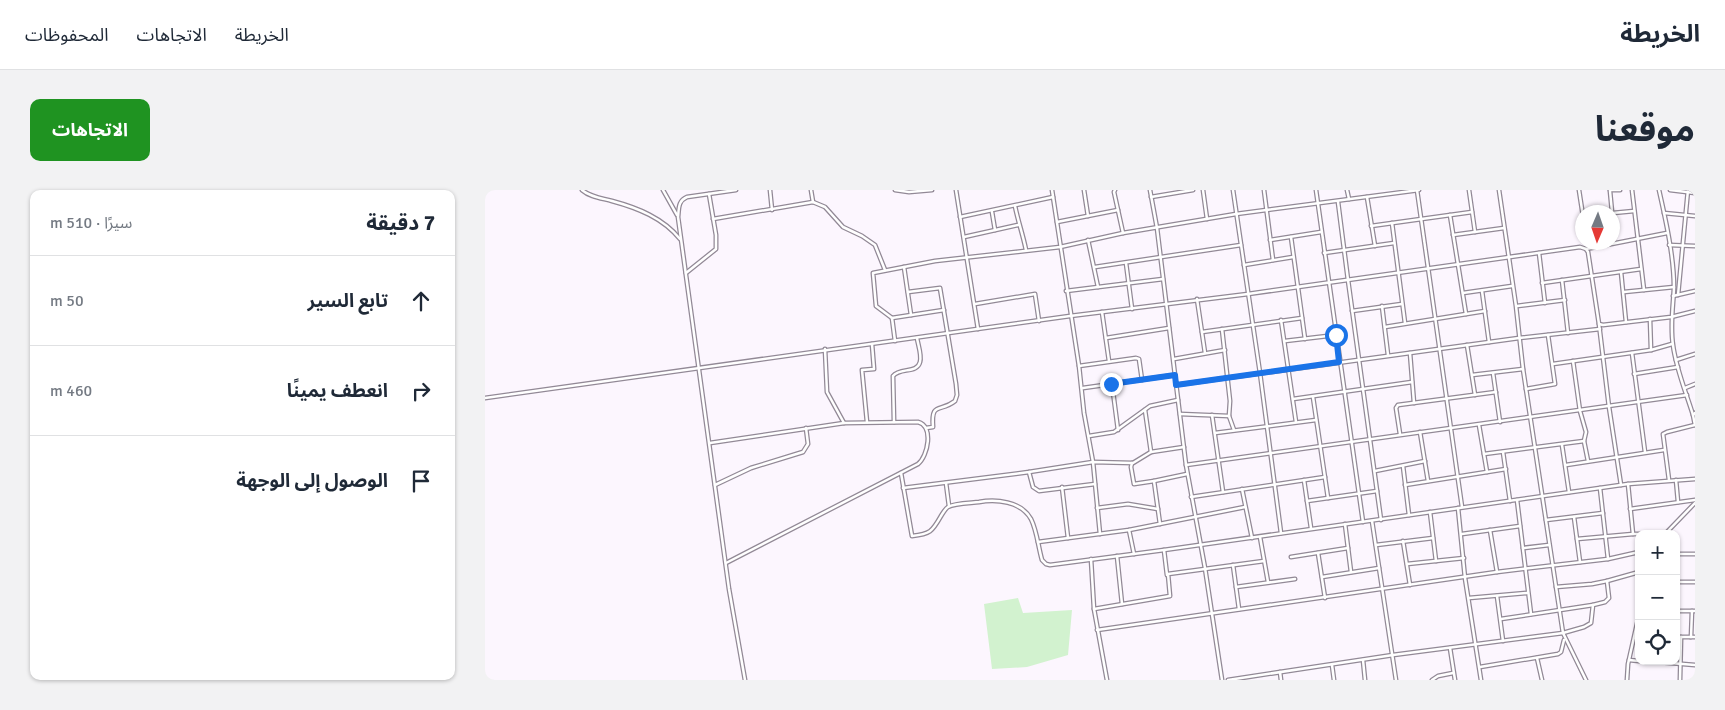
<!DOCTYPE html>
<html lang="ar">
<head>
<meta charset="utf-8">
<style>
  :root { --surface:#fff; --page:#f2f2f3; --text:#1f2937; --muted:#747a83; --line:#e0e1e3; --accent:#1f9321 }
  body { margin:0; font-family:Signika,"Noto Sans Arabic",sans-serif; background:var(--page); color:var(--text); direction:rtl }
  .controls { position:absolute; right:15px; bottom:15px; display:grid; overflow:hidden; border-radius:10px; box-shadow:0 1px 4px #0004 }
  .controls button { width:45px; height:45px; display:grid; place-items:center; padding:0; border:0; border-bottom:1px solid var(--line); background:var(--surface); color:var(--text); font:25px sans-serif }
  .compass { position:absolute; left:1090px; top:15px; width:45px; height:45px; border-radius:50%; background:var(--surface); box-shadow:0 1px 4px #0004; rotate:182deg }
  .stop { position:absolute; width:15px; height:15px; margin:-11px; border:4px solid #1a73e8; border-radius:50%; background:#fff }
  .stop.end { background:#1a73e8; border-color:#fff; box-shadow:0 1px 5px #0008 }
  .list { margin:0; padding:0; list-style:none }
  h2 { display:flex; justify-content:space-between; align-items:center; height:65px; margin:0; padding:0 20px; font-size:21px }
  h2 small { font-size:16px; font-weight:400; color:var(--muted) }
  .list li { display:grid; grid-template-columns:32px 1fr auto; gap:15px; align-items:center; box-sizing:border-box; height:90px; padding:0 20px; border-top:1px solid var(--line) }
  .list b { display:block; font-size:19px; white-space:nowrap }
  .list em { font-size:16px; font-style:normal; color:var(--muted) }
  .icon { flex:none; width:28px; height:28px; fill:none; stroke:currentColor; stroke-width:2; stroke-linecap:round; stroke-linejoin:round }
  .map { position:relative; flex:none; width:1210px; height:490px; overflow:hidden; direction:ltr; border-radius:10px }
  header { display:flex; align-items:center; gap:30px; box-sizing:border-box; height:70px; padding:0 25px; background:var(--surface); border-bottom:1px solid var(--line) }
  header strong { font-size:24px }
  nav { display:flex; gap:28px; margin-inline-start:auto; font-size:18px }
  .intro { display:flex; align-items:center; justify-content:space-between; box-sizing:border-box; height:120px; padding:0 30px }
  h1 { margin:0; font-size:35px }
  .button { padding:12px 22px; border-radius:10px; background:var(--accent); color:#fff; font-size:18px; font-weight:700 }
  main { display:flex; gap:30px; padding:0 30px }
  aside { flex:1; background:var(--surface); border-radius:10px; box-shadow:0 1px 4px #0004 }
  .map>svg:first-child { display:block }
</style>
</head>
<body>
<header>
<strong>الخريطة</strong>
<nav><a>الخريطة</a><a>الاتجاهات</a><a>المحفوظات</a></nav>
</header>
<div class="intro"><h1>موقعنا</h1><a class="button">الاتجاهات</a></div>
<main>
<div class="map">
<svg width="1210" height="490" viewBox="0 0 1210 490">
  <rect width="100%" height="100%" fill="#fcf6fe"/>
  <polygon fill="#d2f2cf" points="533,408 538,423 587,420 583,465 542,477 507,479 499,414"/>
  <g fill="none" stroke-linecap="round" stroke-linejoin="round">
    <g stroke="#928996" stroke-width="5">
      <g id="street">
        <path d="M97,0C105,7 116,8 127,11C153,18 178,28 195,49"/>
        <polyline points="178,0 192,25"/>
        <path d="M251,0L202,7C193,11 194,18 193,27L244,399L260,490"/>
        <polyline points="285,0 287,20"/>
        <polyline points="326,0 328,12"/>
        <polyline points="410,0 424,2 447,0"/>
        <polyline points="471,0 493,139"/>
        <polyline points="567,0 594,176 599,223 608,272 615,344"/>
        <polyline points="599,0 603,26"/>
        <polyline points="630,0 629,2 638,43"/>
        <polyline points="665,0 672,38 701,275 720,378 737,490"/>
        <polyline points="718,0 722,29"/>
        <polyline points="748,0 775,183 796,343"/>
        <polyline points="779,0 788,70"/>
        <polyline points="831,0 878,332"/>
        <polyline points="862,0 864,9"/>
        <polyline points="932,0 977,317"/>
        <polyline points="984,0 990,42"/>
        <polyline points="1014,0 1031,116 1038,179 1078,443 1101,490"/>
        <polyline points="1094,0 1098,26"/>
        <polyline points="1125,0 1135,0"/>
        <polyline points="1147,0 1159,100"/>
        <path d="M1174,0C1181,31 1189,67 1189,98C1188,117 1185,136 1188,155C1191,179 1201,202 1208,225"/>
        <polyline points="1185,0 1210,3"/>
        <polyline points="1125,1 1127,22"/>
        <polyline points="666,7 708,0"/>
        <polyline points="882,7 890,56"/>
        <polyline points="853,12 863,90 896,330"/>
        <path d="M530,16C533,31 538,45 541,60"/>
        <polyline points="507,22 510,40"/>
        <polyline points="1128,23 1149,21"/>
        <polyline points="1179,23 1210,26"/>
        <polyline points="965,25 981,124"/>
        <polyline points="475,27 568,7"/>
        <polyline points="228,29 328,12 340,17 358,37 377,46 390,55 400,80"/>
        <polyline points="572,32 633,20"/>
        <polyline points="907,33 920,133"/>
        <polyline points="886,36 987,22"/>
        <polyline points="968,45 1019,38"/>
        <polyline points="479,47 533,35"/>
        <polyline points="806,47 820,149"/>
        <polyline points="603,50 613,97"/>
        <polyline points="785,50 836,42"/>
        <polyline points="1184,55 1210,56"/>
        <polyline points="1101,59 1182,43"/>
        <polyline points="839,63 909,53"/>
        <polyline points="1054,63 1060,113"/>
        <polyline points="641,73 647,119"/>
        <polyline points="759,75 808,67"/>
        <polyline points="419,77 426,125"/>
        <polyline points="610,77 756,55"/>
        <polyline points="1136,82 1141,132"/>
        <polyline points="201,83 231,59 231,45 224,4"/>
        <polyline points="1077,90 1083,143"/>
        <polyline points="1057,93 1156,79"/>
        <polyline points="581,101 678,89"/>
        <polyline points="997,101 1004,152"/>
        <path d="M423,102L455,98L471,194L472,205L470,211C455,223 446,211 448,237L441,238"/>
        <polyline points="1139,102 1189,97"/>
        <polyline points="978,103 1027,96"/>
        <polyline points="1193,105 1203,0"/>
        <polyline points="1188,106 1210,101"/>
        <polyline points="712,109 720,163"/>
        <polyline points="490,114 550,104 554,131"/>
        <polyline points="897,116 903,165"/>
        <polyline points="1032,116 1080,110"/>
        <polyline points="459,120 407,128 391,116 388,83 450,71 575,57 638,43 751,24 934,0"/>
        <polyline points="867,121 917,114"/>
        <polyline points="617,122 624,171"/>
        <polyline points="407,128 410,151"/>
        <polyline points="1165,129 1166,160"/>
        <polyline points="796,130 811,232"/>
        <polyline points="1114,134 1124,217 1136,295"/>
        <polyline points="900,137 1000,121"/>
        <polyline points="737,139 745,211 744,226 749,240"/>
        <polyline points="717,142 817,128"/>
        <polyline points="621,148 684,138"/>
        <polyline points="800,151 851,145"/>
        <polyline points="982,155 990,205"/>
        <polyline points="340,159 342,202 359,233"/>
        <polyline points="925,163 929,213"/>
        <polyline points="1147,163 1160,262"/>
        <polyline points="689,169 740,160"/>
        <polyline points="1191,170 1210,164"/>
        <polyline points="1088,171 1095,221 1101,242 1099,251 1103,271"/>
        <polyline points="1068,174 1166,160 1187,154"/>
        <polyline points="594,176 651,168 654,169 657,190"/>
        <polyline points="1008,183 1015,232"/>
        <polyline points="1149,184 1193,177"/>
        <polyline points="987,185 1038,179"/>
        <polyline points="627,194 633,240"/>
        <polyline points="691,195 1034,148 1115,139"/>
        <polyline points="598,198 690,185"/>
        <polyline points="1200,198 1210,194"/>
        <polyline points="1041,199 1070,194 1063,145"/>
        <polyline points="828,207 843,308"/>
        <polyline points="0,208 585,126 763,104 1095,57 1101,59 1103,62 1114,134 1118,135 1186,127 1210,121"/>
        <polyline points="808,209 927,192"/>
        <polyline points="660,220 666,262"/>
        <polyline points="695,224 744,226"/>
        <polyline points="727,225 738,302"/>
        <polyline points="382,232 377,180 389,179 387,154"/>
        <path d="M409,232L408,186C415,177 432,184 435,172C437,165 433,155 432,148"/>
        <polyline points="994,235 1002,282 1021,279"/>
        <polyline points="1210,235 1208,225 1210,223"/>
        <polyline points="935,242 943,291"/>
        <polyline points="730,243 831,230"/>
        <polyline points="915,244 911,218 913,215 1011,202"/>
        <polyline points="604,246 629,242 665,216 693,210"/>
        <path d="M225,253L359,233L433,232C449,236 443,266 433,274L241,373"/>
        <polyline points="1077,255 1084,302"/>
        <polyline points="1018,262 1025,311"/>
        <polyline points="999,264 1099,251"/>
        <polyline points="647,273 646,277 649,294 669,291 675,334"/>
        <polyline points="701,275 1202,205"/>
        <polyline points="1081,275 1179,260"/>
        <polyline points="918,276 924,325"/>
        <polyline points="890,281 940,271"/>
        <polyline points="544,282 548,297 554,301 610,294"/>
        <path d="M416,283L427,346C445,344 447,342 456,326C458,323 460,319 463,317C469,313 486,313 494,312C511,309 536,311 546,329C552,341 553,356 557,370L561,374L565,375L679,360L1143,294L1210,289"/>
        <polyline points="819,290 826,338"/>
        <polyline points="1184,290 1178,244 1182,242 1210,235"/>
        <polyline points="1191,290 1193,312"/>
        <polyline points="669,291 702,284"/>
        <polyline points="461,293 464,316"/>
        <polyline points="1143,294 1148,344"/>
        <polyline points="230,295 266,278 318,262 323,254 321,238"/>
        <polyline points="920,295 1002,282"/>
        <polyline points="577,297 583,348"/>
        <polyline points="418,298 544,282 608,272 648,273 666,262 699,257"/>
        <polyline points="1115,298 1123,369"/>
        <polyline points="757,299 767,348"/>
        <polyline points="706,307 840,287"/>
        <polyline points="1032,310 1046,424"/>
        <polyline points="822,311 892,301"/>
        <polyline points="612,318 643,314 673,319"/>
        <polyline points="973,318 980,388 996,490"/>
        <polyline points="1145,319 1210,310"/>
        <polyline points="945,322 951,371"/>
        <polyline points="1089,327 1095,372"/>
        <polyline points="1061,330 1118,323"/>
        <polyline points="887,331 911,490"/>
        <polyline points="860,334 866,382"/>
        <polyline points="644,340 649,364"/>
        <polyline points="1005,340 1012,382"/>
        <polyline points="1182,342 1210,313"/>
        <polyline points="977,344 1035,336"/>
        <polyline points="775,347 783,392"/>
        <polyline points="1092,349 1148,344 1182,344"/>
        <polyline points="918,351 925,395"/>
        <polyline points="553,352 644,340 760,317"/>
        <polyline points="891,355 948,348"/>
        <polyline points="1038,358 1064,355"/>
        <polyline points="679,360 682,385"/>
        <polyline points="833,363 840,408"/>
        <polyline points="1191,364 1210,364"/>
        <polyline points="1191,365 1191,382"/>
        <polyline points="632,366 637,414"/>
        <polyline points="806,367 863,358"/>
        <polyline points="606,369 609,419 622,490"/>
        <polyline points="922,374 979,368"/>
        <polyline points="748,375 754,419"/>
        <polyline points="837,387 894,378"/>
        <polyline points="1191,392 1210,392"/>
        <polyline points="751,397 810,389"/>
        <polyline points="1071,397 1107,394 1122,391"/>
        <polyline points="1012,406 1018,451"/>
        <polyline points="984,408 1042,403"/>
        <polyline points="609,419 685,406 683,384 779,371"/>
        <polyline points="1191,421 1210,421"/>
        <polyline points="1016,429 1108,415"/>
        <polyline points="612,440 1012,382 1123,369 1154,362"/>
        <polyline points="1191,447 1210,447"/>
        <polyline points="1206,447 1207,421"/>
        <polyline points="965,458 970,490"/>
        <polyline points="1052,468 1057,490"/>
        <polyline points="878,470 880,490"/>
        <polyline points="1144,470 1154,471"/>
        <polyline points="1161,471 1210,475"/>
        <polyline points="847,475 849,490"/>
        <polyline points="995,477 1073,464 1076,462 1079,450"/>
        <polyline points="795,482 796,490"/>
        <polyline points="743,490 908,465 1078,443 1099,437 1106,433 1108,415 1120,412 1124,408 1122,391 1154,382"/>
        <polyline points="947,490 953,486 968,483"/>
        <polyline points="1142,490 1143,474 1154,425"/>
        <polyline points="1195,490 1196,447"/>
      </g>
    </g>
    <use href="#street" stroke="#fff" stroke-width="2.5"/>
  </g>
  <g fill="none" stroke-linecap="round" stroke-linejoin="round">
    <polyline stroke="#1a73e8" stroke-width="6" points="626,194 690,185 691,195 854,172 851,145"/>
  </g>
</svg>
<div class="controls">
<button>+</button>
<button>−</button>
<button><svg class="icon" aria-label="locate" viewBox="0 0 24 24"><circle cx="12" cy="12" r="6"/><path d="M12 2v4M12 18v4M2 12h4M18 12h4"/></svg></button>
</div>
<svg class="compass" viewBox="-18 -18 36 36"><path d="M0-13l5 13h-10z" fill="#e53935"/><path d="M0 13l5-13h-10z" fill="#747a83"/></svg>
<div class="stop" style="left:851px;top:145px"></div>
<div class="stop end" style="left:626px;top:194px"></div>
</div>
<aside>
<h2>7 دقيقة<small>سيرًا · 510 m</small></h2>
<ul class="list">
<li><svg class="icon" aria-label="ahead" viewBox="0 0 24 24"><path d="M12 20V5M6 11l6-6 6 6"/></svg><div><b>تابع السير</b></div><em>50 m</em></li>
<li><svg class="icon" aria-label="right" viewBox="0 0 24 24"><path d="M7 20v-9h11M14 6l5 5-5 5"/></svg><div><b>انعطف يمينًا</b></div><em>460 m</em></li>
<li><svg class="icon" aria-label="arrive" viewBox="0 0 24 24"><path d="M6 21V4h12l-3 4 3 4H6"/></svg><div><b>الوصول إلى الوجهة</b></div></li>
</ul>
</aside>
</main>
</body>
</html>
